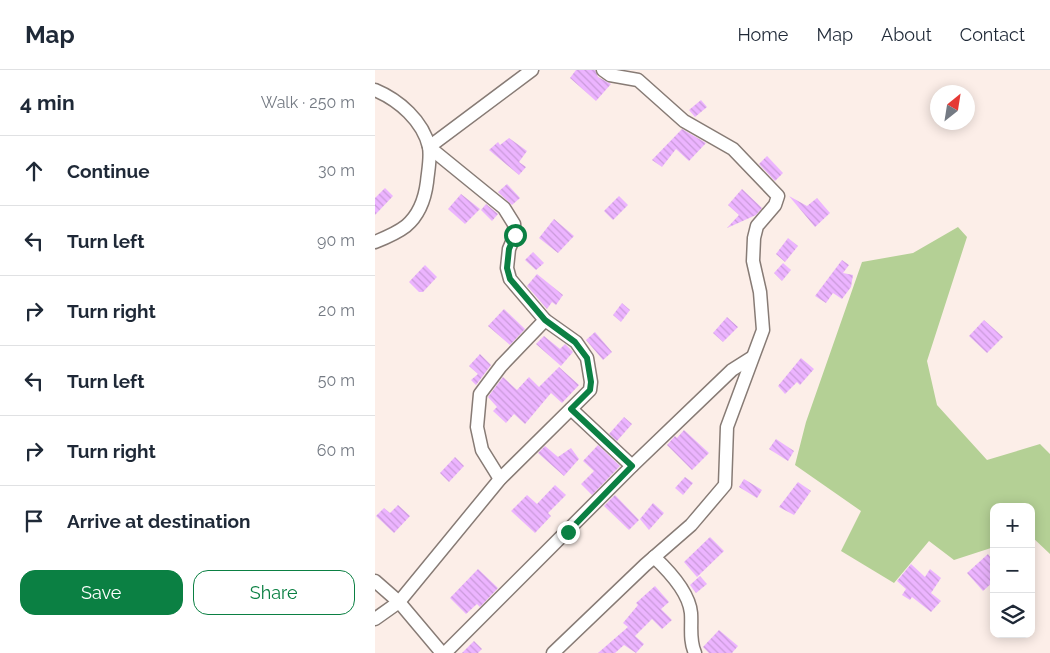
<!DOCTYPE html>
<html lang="en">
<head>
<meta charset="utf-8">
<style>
  :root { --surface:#fff; --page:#f2f2f3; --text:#1f2937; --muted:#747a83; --line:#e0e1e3; --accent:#0b8043 }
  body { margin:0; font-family:Raleway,sans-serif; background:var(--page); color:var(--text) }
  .controls { position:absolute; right:15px; bottom:15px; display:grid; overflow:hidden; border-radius:10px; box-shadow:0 2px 12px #0003 }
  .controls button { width:45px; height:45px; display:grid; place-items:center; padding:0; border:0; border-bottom:1px solid var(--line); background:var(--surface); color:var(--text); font:25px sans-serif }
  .compass { position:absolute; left:555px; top:15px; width:45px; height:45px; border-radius:50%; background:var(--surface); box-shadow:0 2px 12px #0003; rotate:30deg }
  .stop { position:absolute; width:15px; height:15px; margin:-11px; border:4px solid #0b8043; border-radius:50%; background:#fff }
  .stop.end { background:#0b8043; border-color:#fff; box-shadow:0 1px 5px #0008 }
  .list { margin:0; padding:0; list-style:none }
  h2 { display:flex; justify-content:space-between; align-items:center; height:65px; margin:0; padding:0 20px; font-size:21px }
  h2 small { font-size:16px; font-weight:400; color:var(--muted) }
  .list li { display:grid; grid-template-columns:32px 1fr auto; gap:15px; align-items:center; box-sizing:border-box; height:70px; padding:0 20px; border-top:1px solid var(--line) }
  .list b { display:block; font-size:19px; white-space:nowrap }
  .list em { font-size:16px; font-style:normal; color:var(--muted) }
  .actions { display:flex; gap:10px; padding:15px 20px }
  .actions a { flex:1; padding:11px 0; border:1px solid var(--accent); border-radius:15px; text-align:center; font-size:18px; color:var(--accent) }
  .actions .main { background:var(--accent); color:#fff }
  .icon { flex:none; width:28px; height:28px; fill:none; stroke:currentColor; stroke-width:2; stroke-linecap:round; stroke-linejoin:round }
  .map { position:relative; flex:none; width:675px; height:583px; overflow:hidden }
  header { display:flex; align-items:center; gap:30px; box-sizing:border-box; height:70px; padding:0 25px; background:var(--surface); border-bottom:1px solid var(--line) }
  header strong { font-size:24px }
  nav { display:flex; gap:28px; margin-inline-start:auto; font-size:18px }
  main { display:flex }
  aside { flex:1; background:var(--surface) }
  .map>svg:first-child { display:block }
</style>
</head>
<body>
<header>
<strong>Map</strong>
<nav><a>Home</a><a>Map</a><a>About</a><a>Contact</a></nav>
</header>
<main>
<aside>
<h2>4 min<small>Walk · 250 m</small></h2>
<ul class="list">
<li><svg class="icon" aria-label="ahead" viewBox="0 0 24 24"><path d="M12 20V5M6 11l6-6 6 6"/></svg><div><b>Continue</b></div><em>30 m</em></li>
<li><svg class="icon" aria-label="left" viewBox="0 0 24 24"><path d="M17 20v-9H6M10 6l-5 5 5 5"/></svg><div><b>Turn left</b></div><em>90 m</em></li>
<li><svg class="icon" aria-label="right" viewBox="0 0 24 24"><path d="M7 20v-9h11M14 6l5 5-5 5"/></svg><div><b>Turn right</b></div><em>20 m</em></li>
<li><svg class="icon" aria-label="left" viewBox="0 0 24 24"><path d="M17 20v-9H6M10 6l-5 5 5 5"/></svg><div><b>Turn left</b></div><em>50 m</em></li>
<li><svg class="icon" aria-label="right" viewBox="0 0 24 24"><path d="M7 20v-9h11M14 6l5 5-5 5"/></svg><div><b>Turn right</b></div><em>60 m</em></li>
<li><svg class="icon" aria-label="arrive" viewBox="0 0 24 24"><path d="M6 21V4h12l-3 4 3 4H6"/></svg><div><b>Arrive at destination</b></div></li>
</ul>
<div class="actions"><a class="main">Save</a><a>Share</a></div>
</aside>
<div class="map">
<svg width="675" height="583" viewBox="0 0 675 583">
  <defs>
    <pattern id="building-back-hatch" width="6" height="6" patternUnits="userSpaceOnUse" patternTransform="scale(1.25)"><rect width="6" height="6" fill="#ecb4ff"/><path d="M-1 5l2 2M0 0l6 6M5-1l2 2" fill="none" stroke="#ca9ada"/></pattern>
  </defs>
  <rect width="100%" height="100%" fill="#fceee8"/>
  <polygon fill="#b4d095" points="583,157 592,167 552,291 562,335 612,390 665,374 675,384 675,484 656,466 656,437 619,437 619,477 579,490 554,471 519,513 466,481 486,441 420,395 431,352 487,192 538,183"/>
  <g fill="url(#building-back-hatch)">
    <polygon points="201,0 220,0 223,7 236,14 221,31 195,8"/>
    <polygon points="326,30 332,37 320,47 314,40"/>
    <polygon points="307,59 331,73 314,91 301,79 287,97 277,90"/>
    <polygon points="134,68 152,81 144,92 151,97 144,105 114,80 123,72 125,75"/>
    <polygon points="392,86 408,103 400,111 384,94"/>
    <polygon points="132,114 145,128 137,135 123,122"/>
    <polygon points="10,118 18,126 0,145 0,128"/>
    <polygon points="367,119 387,138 381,145 352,158 364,145 353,135"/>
    <polygon points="86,124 105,139 90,154 73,139"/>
    <polygon points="244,126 253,135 238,150 229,141"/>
    <polygon points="414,126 432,136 442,128 455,143 440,157"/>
    <polygon points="111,134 123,144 117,151 106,140"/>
    <polygon points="179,149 199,166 183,183 164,168"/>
    <polygon points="413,168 423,176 410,192 401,184"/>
    <polygon points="158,182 169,193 161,200 150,190"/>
    <polygon points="467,190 474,195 468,203 478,205 476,217 467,229 458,223 451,233 440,226"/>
    <polygon points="408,193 416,200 407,211 399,203"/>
    <polygon points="50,195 62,207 48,222 44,222 34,212"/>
    <polygon points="162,204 188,225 181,235 177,232 172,239 152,216"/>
    <polygon points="247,233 255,240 246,252 238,245"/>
    <polygon points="129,239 150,259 135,275 113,256"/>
    <polygon points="352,247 363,257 348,272 338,263"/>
    <polygon points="609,250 628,267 612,283 594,266"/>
    <polygon points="220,262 237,282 228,290 211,270"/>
    <polygon points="169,266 185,279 190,274 198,282 186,296 161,274"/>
    <polygon points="105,284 116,295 101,315 96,310 103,304 94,296"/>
    <polygon points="426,288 439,299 425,315 422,312 410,324 403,316"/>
    <polygon points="184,297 204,315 187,333 176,323 150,354 139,344 131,353 118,341 122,337 113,327 128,307 142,320 154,307 164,317"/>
    <polygon points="249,347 257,354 242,371 234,364"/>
    <polygon points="309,360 334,383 317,400 292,375 300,366 302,368"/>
    <polygon points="401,369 419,381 413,391 394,379"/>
    <polygon points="223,375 245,396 217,425 206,414 219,401 208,391"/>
    <polygon points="170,376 183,387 196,378 204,389 189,406 163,383"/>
    <polygon points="80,387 89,396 74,412 65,403"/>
    <polygon points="310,407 318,413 308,425 300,418"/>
    <polygon points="369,409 387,420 382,428 364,417"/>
    <polygon points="423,412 436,421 419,445 404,437"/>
    <polygon points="180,415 191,425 173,443 176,446 160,463 136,441 152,425 162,434"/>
    <polygon points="240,425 264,450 254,460 229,436"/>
    <polygon points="278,433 289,443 274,460 265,449"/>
    <polygon points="23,435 35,446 19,463 1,446 9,438 15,443"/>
    <polygon points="335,467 349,481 322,507 309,492"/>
    <polygon points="613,484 619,492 619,511 608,521 592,503"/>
    <polygon points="536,494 550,507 555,499 566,508 556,523 566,531 556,542 537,527 535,530 527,525 531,519 522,511"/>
    <polygon points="103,499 123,518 105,537 102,534 91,544 75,528"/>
    <polygon points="325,506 332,514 321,523 315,515"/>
    <polygon points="280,516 294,532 286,539 297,550 287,559 277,549 260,566 269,574 261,583 249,575 240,583 223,583 253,557 248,553 263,535 261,533"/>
    <polygon points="344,560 363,576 357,583 334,583 328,577"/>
    <polygon points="99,571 107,579 103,583 87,583"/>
  </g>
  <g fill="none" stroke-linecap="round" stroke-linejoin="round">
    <g stroke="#877b75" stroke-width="15">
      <g id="street">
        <path d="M0,20C24,30 48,51 54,77C56,88 53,101 52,112C50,128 44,145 31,156C22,163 10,168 0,172"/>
        <polyline points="196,339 257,396"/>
        <polyline points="125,409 107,380 102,357 105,324 126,296 170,250"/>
        <path d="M279,487C294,501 314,522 316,543C317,557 314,570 320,583"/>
        <polyline points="0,511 24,532 67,583"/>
        <polyline points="0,549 24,532 125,409 215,320 216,312 212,288 201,272 170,250 135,209 132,198 134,179 140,165 139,154 129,138 54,77 157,0"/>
        <polyline points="70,583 257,396 357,300 376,288"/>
        <polyline points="178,583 270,495 316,455 350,415 352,357 388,260 385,222 378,191 379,168 382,156 400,135 403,126 358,79 309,51 263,10 235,5 228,0"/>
      </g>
    </g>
    <use href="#street" stroke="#fff" stroke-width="12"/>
  </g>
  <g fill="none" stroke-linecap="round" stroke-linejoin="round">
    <polyline stroke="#0b8043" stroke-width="6" points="140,165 134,179 132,198 135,209 170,250 200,272 212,288 216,312 215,320 196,339 257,396 193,462"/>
  </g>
</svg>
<div class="controls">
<button>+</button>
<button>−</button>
<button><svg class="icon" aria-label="layers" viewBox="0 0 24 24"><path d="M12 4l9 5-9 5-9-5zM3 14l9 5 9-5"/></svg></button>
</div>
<svg class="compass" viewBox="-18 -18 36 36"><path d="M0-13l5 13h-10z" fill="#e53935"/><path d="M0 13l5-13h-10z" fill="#747a83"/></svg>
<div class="stop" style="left:140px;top:165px"></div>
<div class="stop end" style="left:193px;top:462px"></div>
</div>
</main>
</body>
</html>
